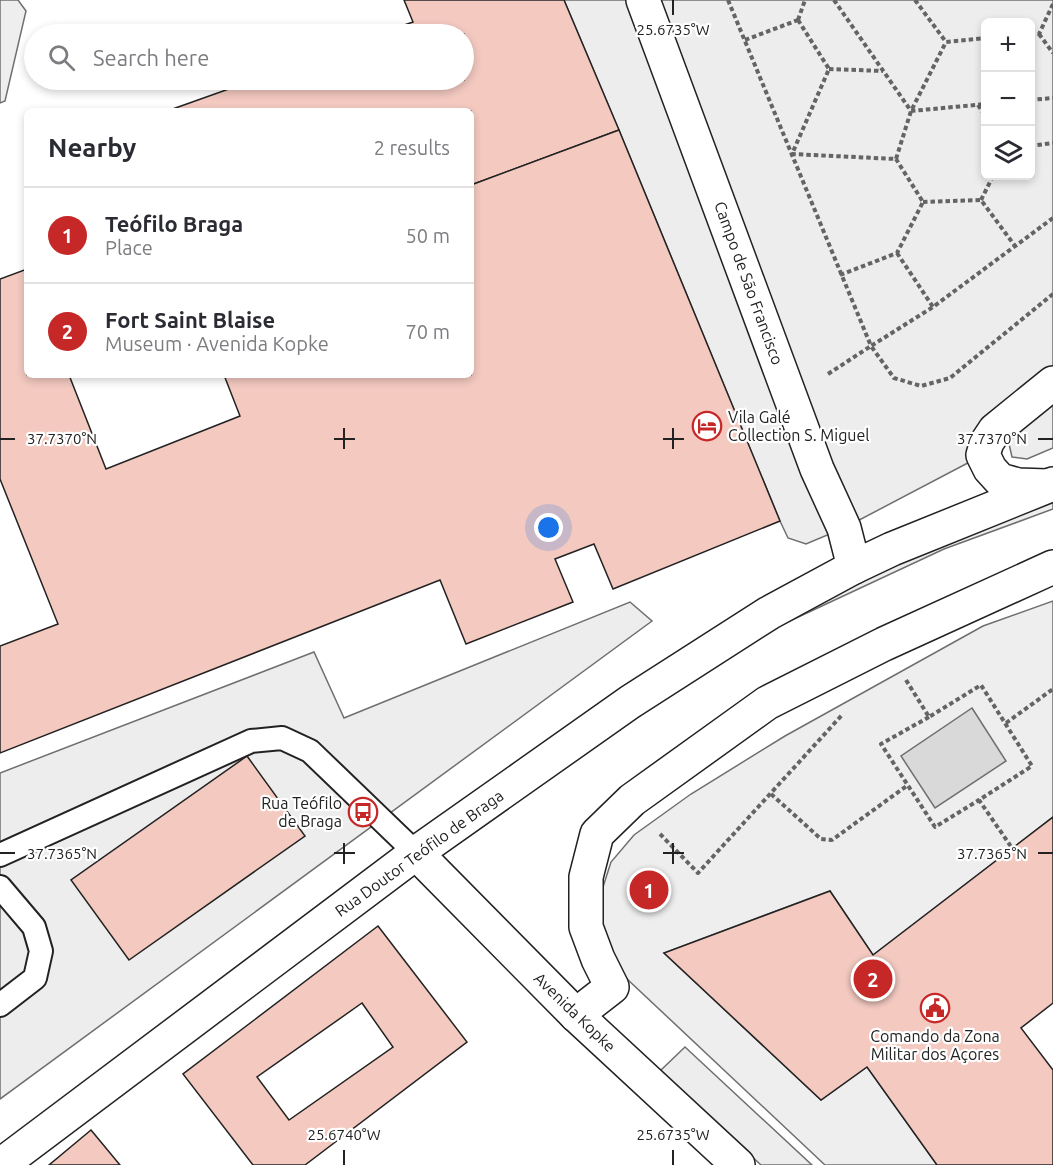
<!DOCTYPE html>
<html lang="en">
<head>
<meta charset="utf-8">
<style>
  :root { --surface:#fff; --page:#f7f7f7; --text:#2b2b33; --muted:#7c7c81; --line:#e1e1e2; --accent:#c62828 }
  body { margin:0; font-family:Ubuntu,sans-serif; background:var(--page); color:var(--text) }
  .controls { position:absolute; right:18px; top:18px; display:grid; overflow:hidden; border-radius:9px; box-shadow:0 3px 9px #0003 }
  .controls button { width:54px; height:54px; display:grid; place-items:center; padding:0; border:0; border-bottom:2px solid var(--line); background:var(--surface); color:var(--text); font:30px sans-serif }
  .you { position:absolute; left:549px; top:528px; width:21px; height:21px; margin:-15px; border:4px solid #fff; border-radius:50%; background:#1a73e8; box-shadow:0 0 0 9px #1a73e833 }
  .badge { display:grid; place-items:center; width:39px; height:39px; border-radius:50%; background:var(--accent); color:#fff; font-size:20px; font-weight:700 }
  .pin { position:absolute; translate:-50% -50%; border:3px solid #fff; box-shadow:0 2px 6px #0006 }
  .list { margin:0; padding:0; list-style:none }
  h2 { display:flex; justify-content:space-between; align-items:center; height:78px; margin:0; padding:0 24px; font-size:26px }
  h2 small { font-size:20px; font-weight:400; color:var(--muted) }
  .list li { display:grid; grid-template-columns:39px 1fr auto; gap:18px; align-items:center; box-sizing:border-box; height:96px; padding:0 24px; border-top:2px solid var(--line) }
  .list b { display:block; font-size:22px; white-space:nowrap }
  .list p { margin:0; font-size:20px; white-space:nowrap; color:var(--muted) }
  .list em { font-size:20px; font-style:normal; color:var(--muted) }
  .icon { flex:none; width:33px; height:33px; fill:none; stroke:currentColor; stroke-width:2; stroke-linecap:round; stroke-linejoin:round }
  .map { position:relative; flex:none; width:1053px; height:1165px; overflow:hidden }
  .search { position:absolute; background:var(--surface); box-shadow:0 3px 9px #0003; left:24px; top:24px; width:450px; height:66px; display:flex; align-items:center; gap:15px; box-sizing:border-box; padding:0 21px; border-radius:33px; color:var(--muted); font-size:22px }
  .panel { position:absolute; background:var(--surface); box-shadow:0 3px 9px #0003; left:24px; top:108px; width:450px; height:270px; border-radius:9px }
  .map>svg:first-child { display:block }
</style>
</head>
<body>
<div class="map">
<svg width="1053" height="1165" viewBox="0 0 1053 1165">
  <rect width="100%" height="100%" fill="#fff"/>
  <g fill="#eee" stroke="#6f6f6f" stroke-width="1.5">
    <polygon points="0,0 18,0 26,11 5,101 0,103"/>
    <polygon points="1053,601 1053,817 873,955 830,891 664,953 821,1100 867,1067 937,1165 825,1165 626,978 608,950 602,919 603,887 611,862 634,835 691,794 785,736 983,626"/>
  </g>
  <g fill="#ededed" stroke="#6f6f6f" stroke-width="1.5" fill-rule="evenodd">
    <path d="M564,0H1053V448L1027,459L1012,457L1009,444L1011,438L983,455L844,528L806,544L788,538L780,521L619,130ZM986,22H1030V176H986Z"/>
    <polygon points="1053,484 1053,509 944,549 779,626 854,567"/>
    <polygon points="630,602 652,621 0,1099 0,773 314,652 344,718"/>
    <polygon points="685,1047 812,1165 761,1165 660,1071"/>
  </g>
  <polygon fill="#d9d9d9" stroke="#6f6f6f" stroke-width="1.5" points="972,708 1006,761 935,808 901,756"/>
  <g fill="#f3c9c0" stroke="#222" stroke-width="1.5" fill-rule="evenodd">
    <polygon points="404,0 564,0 619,130 471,185 471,111 167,111 254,80 464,80 464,34 378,34 413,22"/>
    <polygon points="619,130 780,521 613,589 594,544 555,559 573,602 466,644 440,580 0,753 0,646 58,624 0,479 0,279 27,269 27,375 69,375 106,469 240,416 224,375 471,375 471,185"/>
    <polygon points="247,756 305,836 129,960 71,880"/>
    <polygon points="1053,817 1053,1003 1021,1028 1053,1070 1053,1165 937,1165 867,1067 821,1100 664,953 830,891 873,955"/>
    <path d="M378,926L467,1042L305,1165H253L183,1074ZM362,1003L393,1047L289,1120L257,1077Z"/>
    <polygon points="91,1130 120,1165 49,1165"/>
  </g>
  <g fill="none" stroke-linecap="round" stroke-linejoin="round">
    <g stroke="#222" stroke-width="26">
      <g id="service">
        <polyline points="0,855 251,741 282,738 310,751 416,853"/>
        <polyline points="0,887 34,927 41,951 35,978 0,1005"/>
      </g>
    </g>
    <g stroke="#222" stroke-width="36">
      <polyline id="pedestrian" points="576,1015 612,987 598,959 586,927 586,877 597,834 632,800 767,703 884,644 1053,567"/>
    </g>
    <g stroke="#222" stroke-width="36">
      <g id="minor">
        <polyline points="643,0 817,469 844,528 854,567"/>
        <polyline points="1047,486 1018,485 1000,480 990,469 983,455 987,442 995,430 1053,383"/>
        <polyline points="416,853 576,1015 738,1165"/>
      </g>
    </g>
    <g stroke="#222" stroke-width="36">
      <polyline id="secondary" points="1,1165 416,853 630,702 769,613 854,567 892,549 1053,484"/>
    </g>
    <g stroke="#646464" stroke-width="4" stroke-dasharray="4.5 3" stroke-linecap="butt">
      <polyline points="728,0 871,346 933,307 1053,218"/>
      <polyline points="834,0 911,111 986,104"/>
      <polyline points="915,0 946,42 986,38"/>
      <polyline points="798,20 829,69 792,154 896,159 911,111 946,42"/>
      <polyline points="798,20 805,0"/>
      <polyline points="1030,34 1039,34 1053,4"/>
      <polyline points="1039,34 1053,53"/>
      <polyline points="745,40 798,20"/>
      <polyline points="829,69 883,71"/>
      <polyline points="1030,100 1053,98"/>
      <polyline points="978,105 986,117"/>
      <polyline points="1030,146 1053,143"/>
      <polyline points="981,200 993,176"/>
      <polyline points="923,202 981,200 1015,246"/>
      <polyline points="897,253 933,307"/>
      <polyline points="840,275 897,253 923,202 896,159"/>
      <polyline points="828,374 871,346 894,378 921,386 950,378 1053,294"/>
      <polyline points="906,680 929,717 981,685 1032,766 979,800 1012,848"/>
      <polyline points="929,717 881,744 935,827 979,800"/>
      <polyline points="1006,723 1053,689"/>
      <polyline points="771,794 821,839 832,840 908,785"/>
      <polyline points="660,834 698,873 842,715"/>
    </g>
    <use href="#service" stroke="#fff" stroke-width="22"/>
    <use href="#pedestrian" stroke="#fff" stroke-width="33"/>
    <use href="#minor" stroke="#fff" stroke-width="33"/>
    <use href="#secondary" stroke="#fff" stroke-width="33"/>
  </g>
  <path fill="none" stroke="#222" stroke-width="2" d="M673,0V15M344,428V449M673,428V449M0,439H15M334,439H355M663,439H684M1038,439H1053M344,843V864M673,843V864M0,853H15M334,853H355M663,853H684M1038,853H1053M344,1150V1165M673,1150V1165"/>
  <defs>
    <g id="hotel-ring" transform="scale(1.5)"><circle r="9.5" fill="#fff" stroke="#c62828" stroke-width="1.5"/><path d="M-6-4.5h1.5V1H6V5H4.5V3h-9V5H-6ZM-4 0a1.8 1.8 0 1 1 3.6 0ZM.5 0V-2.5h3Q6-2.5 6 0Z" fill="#c62828"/></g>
    <g id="bus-ring" transform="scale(1.5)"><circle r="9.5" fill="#fff" stroke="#c62828" stroke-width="1.5"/><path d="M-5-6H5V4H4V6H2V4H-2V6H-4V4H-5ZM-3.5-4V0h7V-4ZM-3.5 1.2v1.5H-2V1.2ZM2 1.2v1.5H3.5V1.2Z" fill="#c62828"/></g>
    <g id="civic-ring" transform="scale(1.5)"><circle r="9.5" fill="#fff" stroke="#c62828" stroke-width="1.5"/><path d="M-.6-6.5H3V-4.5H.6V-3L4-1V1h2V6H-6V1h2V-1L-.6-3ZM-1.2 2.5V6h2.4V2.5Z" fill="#c62828"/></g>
  </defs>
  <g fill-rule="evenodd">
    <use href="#hotel-ring" x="707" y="426"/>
    <use href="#bus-ring" x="363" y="812"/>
    <use href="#civic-ring" x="935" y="1008"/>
  </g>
  <g text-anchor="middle" stroke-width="4.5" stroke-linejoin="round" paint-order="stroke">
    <g font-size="16" fill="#222" stroke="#fff">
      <text transform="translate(749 283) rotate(70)" y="6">Campo de São Francisco</text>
      <text transform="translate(419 853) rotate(-36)" y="6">Rua Doutor Teófilo de Braga</text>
      <text transform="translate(575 1012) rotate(44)" y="6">Avenida Kopke</text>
    </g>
    <g font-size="16" fill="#222" stroke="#fff" text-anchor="start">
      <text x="728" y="423">Vila Galé<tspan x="728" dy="18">Collection S. Miguel</tspan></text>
      <text x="342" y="809" text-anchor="end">Rua Teófilo<tspan x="342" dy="18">de Braga</tspan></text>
      <text x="935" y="1042" text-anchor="middle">Comando da Zona<tspan x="935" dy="18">Militar dos Açores</tspan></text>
    </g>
  </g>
  <g font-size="15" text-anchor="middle" fill="#222" stroke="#fff" stroke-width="4.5" stroke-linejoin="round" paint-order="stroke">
    <text x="673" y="35">25.6735°W</text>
    <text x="62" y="444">37.7370°N</text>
    <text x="992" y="444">37.7370°N</text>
    <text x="62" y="859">37.7365°N</text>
    <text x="992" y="859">37.7365°N</text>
    <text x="344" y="1140">25.6740°W</text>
    <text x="673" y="1140">25.6735°W</text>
  </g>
</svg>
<div class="controls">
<button>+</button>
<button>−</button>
<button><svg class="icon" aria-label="layers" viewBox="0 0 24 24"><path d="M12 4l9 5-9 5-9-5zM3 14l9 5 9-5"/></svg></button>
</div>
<div class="you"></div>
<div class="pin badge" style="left:649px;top:890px">1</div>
<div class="pin badge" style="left:873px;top:979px">2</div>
<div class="search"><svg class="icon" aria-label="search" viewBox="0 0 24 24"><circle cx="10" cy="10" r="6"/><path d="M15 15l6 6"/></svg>Search here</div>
<section class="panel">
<h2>Nearby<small>2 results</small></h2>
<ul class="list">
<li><span class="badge">1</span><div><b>Teófilo Braga</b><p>Place</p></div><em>50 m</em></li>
<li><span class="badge">2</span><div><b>Fort Saint Blaise</b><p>Museum · Avenida Kopke</p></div><em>70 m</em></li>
</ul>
</section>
</div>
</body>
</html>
